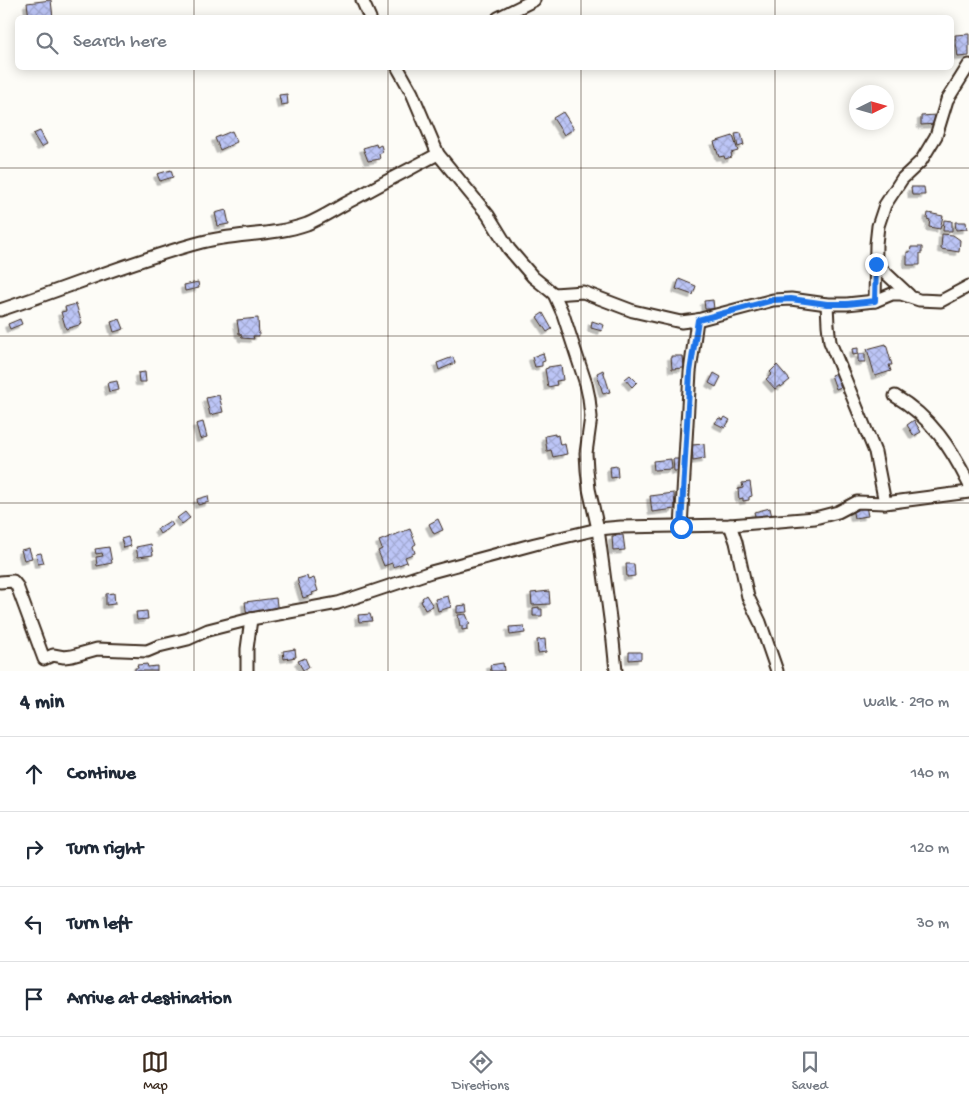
<!DOCTYPE html>
<html lang="en">
<head>
<meta charset="utf-8">
<style>
  :root { --surface:#fff; --page:#f6f6f7; --text:#1f2937; --muted:#747a83; --line:#e0e1e3; --accent:#3b2a1e }
  body { margin:0; font-family:"Gochi Hand",sans-serif; background:var(--page); color:var(--text) }
  .compass { position:absolute; left:849px; top:85px; width:45px; height:45px; border-radius:50%; background:var(--surface); box-shadow:0 2px 12px #0003; rotate:85deg }
  .stop { position:absolute; width:15px; height:15px; margin:-11px; border:4px solid #1a73e8; border-radius:50%; background:#fff }
  .stop.end { background:#1a73e8; border-color:#fff; box-shadow:0 1px 5px #0008 }
  .list { margin:0; padding:0; list-style:none }
  h2 { display:flex; justify-content:space-between; align-items:center; height:65px; margin:0; padding:0 20px; font-size:21px }
  h2 small { font-size:16px; font-weight:400; color:var(--muted) }
  .list li { display:grid; grid-template-columns:32px 1fr auto; gap:15px; align-items:center; box-sizing:border-box; height:75px; padding:0 20px; border-top:1px solid var(--line) }
  .list b { display:block; font-size:19px; white-space:nowrap }
  .list em { font-size:16px; font-style:normal; color:var(--muted) }
  .icon { flex:none; width:28px; height:28px; fill:none; stroke:currentColor; stroke-width:2; stroke-linecap:round; stroke-linejoin:round }
  .map { position:relative; flex:none; width:969px; height:671px; overflow:hidden }
  .search { position:absolute; background:var(--surface); box-shadow:0 2px 12px #0003; left:15px; right:15px; top:15px; height:55px; display:flex; align-items:center; gap:12px; box-sizing:border-box; padding:0 18px; border-radius:8px; color:var(--muted); font-size:19px }
  .sheet { height:365px; background:var(--surface) }
  nav { display:flex; justify-content:space-around; align-items:center; box-sizing:border-box; height:70px; border-top:1px solid var(--line); background:var(--surface); font-size:14px; color:var(--muted) }
  nav a { display:grid; justify-items:center; gap:2px }
  nav .on { color:var(--accent) }
  .map>svg:first-child { display:block }
</style>
</head>
<body>
<div class="map">
<svg width="969" height="671" viewBox="0 0 969 671">
  <defs>
    <pattern id="building-cross-hatch" width="8" height="8" patternUnits="userSpaceOnUse" patternTransform="scale(1.25)"><rect width="8" height="8" fill="#bcc5f6"/><path d="M0 0l8 8M0 8l8-8" fill="none" stroke="#a2a9d2"/></pattern>
    <filter id="shadow"><feDropShadow dx="-3.5" dy="3.5" stdDeviation="0" flood-color="#0004"/></filter>
  </defs>
  <rect width="100%" height="100%" fill="#fdfcf7"/>
  <filter id="ink" filterUnits="userSpaceOnUse"><feTurbulence type="fractalNoise" baseFrequency=".02" numOctaves="2"/><feDisplacementMap in="SourceGraphic" scale="10" xChannelSelector="R" yChannelSelector="G"/><feConvolveMatrix kernelMatrix="1 2 1 2 8 2 1 2 1" color-interpolation-filters="sRGB"/></filter>
  <g filter="url(#ink)">
    <g fill="url(#building-cross-hatch)" stroke="#3b2a1e" filter="url(#shadow)">
      <polygon points="51,0 53,18 29,18 27,3"/>
      <polygon points="969,34 969,56 958,57 955,35"/>
      <polygon points="287,94 288,104 281,105 279,95"/>
      <polygon points="563,112 574,129 564,135 553,118"/>
      <polygon points="936,115 936,124 921,125 921,116"/>
      <polygon points="40,131 47,144 41,147 33,134"/>
      <polygon points="232,131 237,142 220,150 215,138"/>
      <polygon points="741,133 744,145 738,147 735,134"/>
      <polygon points="733,136 738,151 731,153 732,157 725,159 724,156 719,157 714,142"/>
      <polygon points="376,144 377,147 381,145 383,152 379,154 380,159 368,161 363,148"/>
      <polygon points="171,170 173,177 160,181 157,174"/>
      <polygon points="911,187 924,187 925,195 912,195"/>
      <polygon points="226,210 229,224 218,226 215,213"/>
      <polygon points="928,213 943,216 940,229 929,227 930,220 927,219"/>
      <polygon points="944,220 952,221 952,231 943,231"/>
      <polygon points="955,222 966,222 967,229 956,230"/>
      <polygon points="942,234 953,235 960,240 959,252 941,249"/>
      <polygon points="911,247 922,247 922,253 920,253 920,265 907,265 907,252 910,252"/>
      <polygon points="679,279 696,286 693,295 676,289"/>
      <polygon points="198,282 199,288 185,291 184,285"/>
      <polygon points="713,300 714,309 705,309 704,301"/>
      <polygon points="76,304 82,324 66,329 61,312 66,311 65,307"/>
      <polygon points="543,313 552,329 547,332 537,317"/>
      <polygon points="258,318 259,336 253,336 254,339 242,338 241,334 239,334 237,320"/>
      <polygon points="20,319 22,324 10,329 8,324"/>
      <polygon points="120,319 124,329 114,332 111,322"/>
      <polygon points="592,321 604,325 602,331 591,328"/>
      <polygon points="886,344 892,365 889,365 891,371 875,376 867,349"/>
      <polygon points="858,348 858,354 865,354 865,362 858,362 858,354 853,355 852,349"/>
      <polygon points="543,353 545,361 542,362 542,366 535,367 532,357"/>
      <polygon points="671,356 683,356 684,368 672,369"/>
      <polygon points="453,357 455,363 439,370 437,363"/>
      <polygon points="561,365 563,380 556,381 557,385 548,387 545,369 548,368 548,367"/>
      <polygon points="777,365 790,380 781,387 780,385 775,389 766,379 772,374 770,372"/>
      <polygon points="603,370 610,392 603,394 597,373"/>
      <polygon points="145,372 146,382 139,382 138,373"/>
      <polygon points="839,372 844,386 836,389 831,375"/>
      <polygon points="714,373 721,377 716,387 709,383"/>
      <polygon points="630,375 637,382 632,387 625,379"/>
      <polygon points="117,381 119,390 109,392 107,383"/>
      <polygon points="219,395 223,412 210,415 206,398"/>
      <polygon points="725,417 730,420 725,428 715,423 719,418 723,420"/>
      <polygon points="914,420 921,432 914,436 907,425"/>
      <polygon points="203,422 207,437 200,439 196,424"/>
      <polygon points="555,434 555,436 558,435 560,445 565,444 567,454 553,457 551,450 547,451 545,436"/>
      <polygon points="704,444 705,459 693,461 692,445"/>
      <polygon points="671,459 672,469 654,470 653,461"/>
      <polygon points="673,459 679,459 680,471 674,471"/>
      <polygon points="617,466 618,477 611,478 610,467"/>
      <polygon points="750,482 752,496 749,497 749,500 743,501 743,498 739,499 738,489 743,488 742,483"/>
      <polygon points="674,493 675,509 652,512 650,496"/>
      <polygon points="208,496 209,502 198,505 197,499"/>
      <polygon points="866,506 868,516 854,518 852,508"/>
      <polygon points="770,508 772,517 756,520 754,512"/>
      <polygon points="185,512 190,518 182,524 177,518"/>
      <polygon points="438,519 443,530 434,534 429,524"/>
      <polygon points="170,521 173,525 160,534 157,529"/>
      <polygon points="410,529 416,544 413,546 415,553 405,557 407,562 393,567 392,563 384,566 378,551 382,549 379,541"/>
      <polygon points="623,535 625,550 613,551 612,536"/>
      <polygon points="128,537 131,546 124,548 121,539"/>
      <polygon points="151,544 153,555 138,557 136,547"/>
      <polygon points="109,547 112,563 97,566 96,557 103,556 102,553 96,554 95,549"/>
      <polygon points="29,548 32,558 24,560 21,550"/>
      <polygon points="41,553 44,563 38,564 36,554"/>
      <polygon points="626,564 634,564 635,576 627,577"/>
      <polygon points="307,576 308,580 314,578 318,591 312,593 313,595 303,598 297,579"/>
      <polygon points="549,591 550,604 532,605 531,593"/>
      <polygon points="114,593 115,604 106,605 106,594"/>
      <polygon points="426,595 433,606 425,610 421,601 423,600 422,598"/>
      <polygon points="448,596 451,607 438,611 435,599"/>
      <polygon points="276,598 278,613 247,617 245,602"/>
      <polygon points="466,605 467,612 457,613 457,606"/>
      <polygon points="539,607 539,609 542,609 542,616 533,616 533,608"/>
      <polygon points="147,611 148,619 137,620 136,612"/>
      <polygon points="370,614 372,621 359,622 358,615"/>
      <polygon points="466,614 470,624 468,624 468,629 462,630 462,626 460,626 458,615"/>
      <polygon points="524,626 525,633 510,635 509,627"/>
      <polygon points="545,639 546,652 538,653 537,640"/>
      <polygon points="295,649 296,657 284,659 283,651"/>
      <polygon points="629,652 641,652 641,659 629,660"/>
      <polygon points="305,658 309,667 303,670 298,661"/>
      <polygon points="503,663 504,671 491,671 490,665"/>
      <polygon points="147,664 148,667 157,666 157,671 135,671 135,668 138,668 137,665"/>
    </g>
    <g fill="none" stroke-linecap="round" stroke-linejoin="round">
      <g stroke="#3b2a1e" stroke-width="15">
        <g id="minor">
          <polyline points="362,0 370,18"/>
          <polyline points="498,18 534,0"/>
          <polyline points="398,68 412,93 438,154 488,215 509,249 533,277 554,294 583,292 633,311 681,322 697,320 773,300 791,299 827,304 847,304 875,301 892,294 901,294 919,300 941,301 969,286"/>
          <polyline points="876,264 909,295"/>
          <polyline points="554,294 563,314 586,384 589,398 591,417 586,453 587,470 589,489 598,529 613,641 616,671"/>
          <polyline points="875,301 876,244 878,226 885,205 902,179 921,161 936,136 947,100 969,65"/>
          <polyline points="827,304 828,325 830,342 875,452 885,503"/>
          <path d="M0,310C68,288 133,260 202,242C237,233 273,236 307,224C324,217 338,207 354,199C382,183 410,169 438,154"/>
          <path d="M895,396C931,417 951,448 969,484"/>
          <polyline points="730,525 736,542 748,597 760,622 777,671"/>
          <polyline points="681,527 690,372 697,320"/>
          <polyline points="0,582 13,581 17,586 44,659 53,655 64,657 72,656 97,649 147,651 159,646 188,639 208,630 251,619 338,603 431,572 535,544 598,529 621,527 730,525 815,518 838,512 857,502 885,503 969,492"/>
          <polyline points="247,671 247,649 251,619"/>
        </g>
      </g>
      <use href="#minor" stroke="#fdfcf7" stroke-width="11"/>
    </g>
  </g>
  <g fill="none" stroke-linecap="round" stroke-linejoin="round" filter="url(#ink)">
    <polyline stroke="#1a73e8" stroke-width="6" points="681,527 690,372 698,320 773,300 791,299 827,304 847,304 875,301 876,264"/>
  </g>
  <path fill="none" stroke="#3b2a1e" stroke-width="1" stroke-opacity="0.55" d="M194,0V18M388,0V18M581,0V18M775,0V18M194,68V671M388,68V671M581,68V671M775,68V671M0,168H969M0,336H969M0,503H969"/>
</svg>
<svg class="compass" viewBox="-18 -18 36 36"><path d="M0-13l5 13h-10z" fill="#e53935"/><path d="M0 13l5-13h-10z" fill="#747a83"/></svg>
<div class="stop" style="left:681px;top:527px"></div>
<div class="stop end" style="left:876px;top:264px"></div>
<div class="search"><svg class="icon" aria-label="search" viewBox="0 0 24 24"><circle cx="10" cy="10" r="6"/><path d="M15 15l6 6"/></svg>Search here</div>
</div>
<section class="sheet">
<h2>4 min<small>Walk · 290 m</small></h2>
<ul class="list">
<li><svg class="icon" aria-label="ahead" viewBox="0 0 24 24"><path d="M12 20V5M6 11l6-6 6 6"/></svg><div><b>Continue</b></div><em>140 m</em></li>
<li><svg class="icon" aria-label="right" viewBox="0 0 24 24"><path d="M7 20v-9h11M14 6l5 5-5 5"/></svg><div><b>Turn right</b></div><em>120 m</em></li>
<li><svg class="icon" aria-label="left" viewBox="0 0 24 24"><path d="M17 20v-9H6M10 6l-5 5 5 5"/></svg><div><b>Turn left</b></div><em>30 m</em></li>
<li><svg class="icon" aria-label="arrive" viewBox="0 0 24 24"><path d="M6 21V4h12l-3 4 3 4H6"/></svg><div><b>Arrive at destination</b></div></li>
</ul>
</section>
<nav>
<a class="on"><svg class="icon" aria-label="map" viewBox="0 0 24 24"><path d="M3 6l6-2 6 2 6-2v14l-6 2-6-2-6 2zM9 4v14M15 6v14"/></svg>Map</a>
<a><svg class="icon" aria-label="directions" viewBox="0 0 24 24"><path d="M12 3l9 9-9 9-9-9zM9 14v-3h6M13 9l2 2-2 2"/></svg>Directions</a>
<a><svg class="icon" aria-label="saved" viewBox="0 0 24 24"><path d="M7 4h10v16l-5-4-5 4z"/></svg>Saved</a>
</nav>
</body>
</html>
